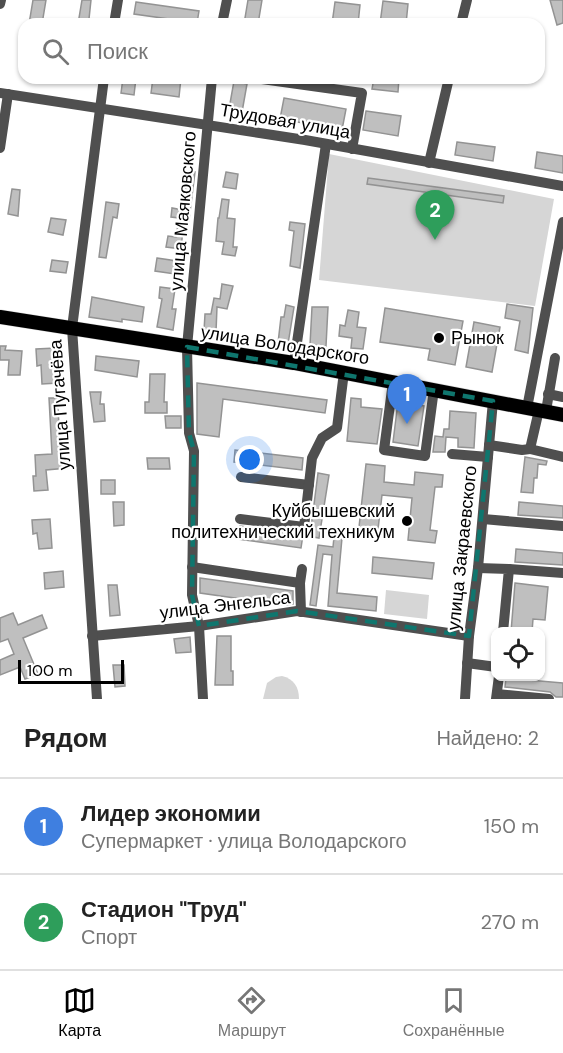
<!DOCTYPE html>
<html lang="ru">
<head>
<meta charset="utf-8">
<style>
  :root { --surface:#fff; --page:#f6f6f6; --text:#222; --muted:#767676; --line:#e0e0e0; --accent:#000 }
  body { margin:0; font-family:"DM Sans",sans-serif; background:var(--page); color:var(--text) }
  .controls { position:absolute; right:18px; bottom:18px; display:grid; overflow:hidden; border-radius:12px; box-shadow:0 2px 4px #0004 }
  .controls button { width:54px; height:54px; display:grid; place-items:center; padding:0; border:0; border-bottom:2px solid var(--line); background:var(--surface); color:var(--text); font:30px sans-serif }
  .scale { position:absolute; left:18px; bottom:15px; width:106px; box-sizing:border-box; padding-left:6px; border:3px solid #000; border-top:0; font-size:16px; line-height:21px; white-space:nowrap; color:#000; -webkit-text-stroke:4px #fff; paint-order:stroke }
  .you { position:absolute; left:250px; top:460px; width:21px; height:21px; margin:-15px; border:4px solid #fff; border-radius:50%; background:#1a73e8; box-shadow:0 0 0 9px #1a73e833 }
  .badge { display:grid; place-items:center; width:39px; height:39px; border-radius:50%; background:var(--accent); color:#fff; font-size:20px; font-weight:700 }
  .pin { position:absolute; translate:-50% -50px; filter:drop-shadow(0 2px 3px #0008) }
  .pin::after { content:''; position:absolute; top:32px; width:21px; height:18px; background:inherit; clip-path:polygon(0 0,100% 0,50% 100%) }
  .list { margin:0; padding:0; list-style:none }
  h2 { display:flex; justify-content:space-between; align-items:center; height:78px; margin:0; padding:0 24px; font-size:26px }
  h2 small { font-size:20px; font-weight:400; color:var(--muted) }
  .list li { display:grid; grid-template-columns:39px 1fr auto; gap:18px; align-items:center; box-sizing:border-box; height:96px; padding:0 24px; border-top:2px solid var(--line) }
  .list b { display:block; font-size:22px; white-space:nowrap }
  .list p { margin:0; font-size:20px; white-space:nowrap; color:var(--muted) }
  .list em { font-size:20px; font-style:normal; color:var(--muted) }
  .icon { flex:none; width:33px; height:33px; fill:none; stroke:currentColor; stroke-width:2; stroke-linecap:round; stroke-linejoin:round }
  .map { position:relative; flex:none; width:563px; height:699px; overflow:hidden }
  .search { position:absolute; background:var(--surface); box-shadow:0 2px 4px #0004; left:18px; right:18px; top:18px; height:66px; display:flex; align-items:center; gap:15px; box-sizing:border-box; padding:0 21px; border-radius:18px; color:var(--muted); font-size:22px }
  .sheet { height:270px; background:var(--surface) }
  nav { display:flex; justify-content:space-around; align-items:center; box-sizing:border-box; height:84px; border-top:2px solid var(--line); background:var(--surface); font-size:16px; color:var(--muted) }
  nav a { display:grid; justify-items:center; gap:3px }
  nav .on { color:var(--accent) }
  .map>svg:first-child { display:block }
</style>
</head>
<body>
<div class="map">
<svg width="563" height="699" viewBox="0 0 563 699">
  <rect width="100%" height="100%" fill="#fff"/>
  <g fill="#d6d6d6">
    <polygon points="329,154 554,199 535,306 319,280"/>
    <polygon points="386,590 429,595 427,619 384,614"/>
    <path d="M282,676C294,679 299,687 299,699H263L267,683L276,677Z"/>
  </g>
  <g fill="#bfbfbf" stroke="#939393" stroke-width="1.5">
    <polygon points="33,0 46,0 42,24 29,24"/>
    <polygon points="82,0 91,0 89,19 102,20 102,24 78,24"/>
    <polygon points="248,0 262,0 258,24 244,24"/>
    <polygon points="550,0 563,0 563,23 557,25"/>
    <polygon points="383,1 408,4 406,24 380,24"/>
    <polygon points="136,2 199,11 197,23 134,14"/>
    <polygon points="335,2 360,5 358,24 332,24"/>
    <polygon points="123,78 136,78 134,95 121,93"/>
    <polygon points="153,78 181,78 179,97 151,93"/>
    <polygon points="374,78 399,78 398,92 372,89"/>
    <polygon points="234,81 247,84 242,112 229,109"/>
    <polygon points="284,98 346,109 342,130 280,119"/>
    <polygon points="366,111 401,116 398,136 363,130"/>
    <polygon points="457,142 495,147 493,161 455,155"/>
    <polygon points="537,152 563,156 563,173 535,168"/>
    <polygon points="187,171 195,172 189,220 186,230 183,229 181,249 166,247 168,236 176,237 179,218 171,217 172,208 183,210"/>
    <polygon points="226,172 238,174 236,189 223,187"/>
    <polygon points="368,178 504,196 503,203 367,184"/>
    <polygon points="12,189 20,190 18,216 8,214"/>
    <polygon points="222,199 229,200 227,218 235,219 233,247 237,247 235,256 222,254 224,242 216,241 218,218 219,218"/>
    <polygon points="106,202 119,204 117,218 113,217 106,258 99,257"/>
    <polygon points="51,218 66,220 63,235 48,232"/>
    <polygon points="290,222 305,224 300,268 290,266 294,231 289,230"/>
    <polygon points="157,258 177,261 175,274 155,271"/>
    <polygon points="52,260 68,262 66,273 50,271"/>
    <polygon points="222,284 233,286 227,309 217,307 216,332 204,331 205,314 211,314 214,298 220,299"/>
    <polygon points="160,287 175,289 172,309 176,309 173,330 157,327 162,299 159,298"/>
    <polygon points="92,297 144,307 142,322 122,319 122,322 89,317"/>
    <polygon points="507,304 533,308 528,353 515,350 520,321 505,318"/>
    <polygon points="286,305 294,307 288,344 278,343 281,317 284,317"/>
    <polygon points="312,307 328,307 326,346 310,345"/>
    <polygon points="385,308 463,321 455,365 428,360 430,349 380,342"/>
    <polygon points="348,310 359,312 357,327 366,328 363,349 351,348 352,338 339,336 340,325 345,326"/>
    <polygon points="474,322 500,327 492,372 466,367"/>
    <polygon points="0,346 6,346 5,350 22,351 20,375 8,375 9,360 0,360"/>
    <polygon points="55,348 58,383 42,384 41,365 37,366 36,349"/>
    <polygon points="96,356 139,361 137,377 95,370"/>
    <polygon points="150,374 165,374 164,402 167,402 167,413 145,413 145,402 149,402"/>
    <polygon points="197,383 327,400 325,413 223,399 219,437 197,434"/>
    <polygon points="90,392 101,392 100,404 104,404 105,421 94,422"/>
    <polygon points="49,398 57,398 59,424 63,424 65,439 68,468 46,470 48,490 34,491 33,476 36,476 35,455 52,454"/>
    <polygon points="351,398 361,399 361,407 382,409 377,444 347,441"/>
    <polygon points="398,402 424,406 418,446 393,442"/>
    <polygon points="450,411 476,413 474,448 458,447 458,438 446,437 445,452 433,452 435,436 443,437 444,429 449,429"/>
    <polygon points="165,416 181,416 181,428 166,428"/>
    <polygon points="235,450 303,458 302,470 234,462"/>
    <polygon points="525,457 547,461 546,465 538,464 537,478 534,478 533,493 521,492"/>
    <polygon points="147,458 169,458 170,469 148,469"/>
    <polygon points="366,464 385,466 384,482 414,485 415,472 443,475 442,487 435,487 430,530 437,531 435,543 408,540 412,498 382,495 377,538 358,536"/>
    <polygon points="318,473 329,475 319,538 308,536 311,528"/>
    <rect x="101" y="480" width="14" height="14"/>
    <polygon points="113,502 124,502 124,525 114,526"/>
    <polygon points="519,502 563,506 563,518 518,515"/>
    <polygon points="50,519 52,548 39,549 37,533 33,534 32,520"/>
    <polygon points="240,526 303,535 301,548 238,539"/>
    <polygon points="334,537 342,538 337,593 377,597 376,611 328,606 332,555 323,554 316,606 310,605 318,545 333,547"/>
    <polygon points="516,549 563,553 563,565 515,562"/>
    <polygon points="373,557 434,563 432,579 372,573"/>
    <polygon points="63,571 64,587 45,589 44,573"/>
    <polygon points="200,578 293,591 293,604 285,605 200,593"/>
    <polygon points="515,583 548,587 545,620 533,619 532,632 511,632"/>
    <polygon points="108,585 117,585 120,615 110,616"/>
    <polygon points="13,613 18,625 42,615 47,628 23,638 38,674 25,679 20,667 0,675 0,660 14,654 8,639 0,642 0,618"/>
    <polygon points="217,636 231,636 231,671 233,671 233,685 215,685"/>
    <polygon points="190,637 191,652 176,653 174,639"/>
    <polygon points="113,665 124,665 125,686 115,687"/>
    <polygon points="506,678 563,683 563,697 556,697 550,692 505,687"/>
  </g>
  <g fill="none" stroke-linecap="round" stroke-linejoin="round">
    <g stroke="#dbdbdb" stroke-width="15">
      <polyline id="major" points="0,317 294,363 563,415"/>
    </g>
    <g stroke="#4f4f4f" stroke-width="10">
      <polyline points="0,4 1,0"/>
      <polyline points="114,24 118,0"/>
      <polyline points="222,24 227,0"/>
      <polyline points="461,24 467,0"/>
      <polyline points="254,78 362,93 352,149"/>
      <polyline points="0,93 305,140 563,186"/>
      <polyline points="0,148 8,94"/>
      <polyline points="429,163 449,78"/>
      <polyline points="294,363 326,144"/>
      <polyline points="393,382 384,450 425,456 434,389"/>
      <polyline points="548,394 563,397"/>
      <polyline points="527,408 563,222"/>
      <polyline points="539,410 530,449 563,457"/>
      <polyline points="546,411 555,358"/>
      <polyline points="489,445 522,450 530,449"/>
      <polyline points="452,454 488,457"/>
      <polyline points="241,477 309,485"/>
      <polyline points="240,519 304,527 312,458 322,438 337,428 344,372"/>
      <polyline points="483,519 563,526"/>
      <polyline points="192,567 300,583 301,612"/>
      <polyline points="478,568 509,569 503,632"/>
      <polyline points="509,569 563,573"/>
      <polyline points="300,583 302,569"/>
      <polyline points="92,636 199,626 297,611 469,636"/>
      <polyline points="467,663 496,667"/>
      <polyline points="497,694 549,699"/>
      <polyline points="97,699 72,328 104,78"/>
      <polyline points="203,699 199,626 192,595 194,451 189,433 187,347 212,78"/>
      <polyline points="465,699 469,636 478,568 493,401"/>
      <polyline points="496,699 499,676"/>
    </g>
    <use href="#major" stroke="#000" stroke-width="14"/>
  </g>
  <path fill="none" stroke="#0f766e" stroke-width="4.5" stroke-dasharray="12 8" stroke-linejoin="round" d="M187,347L493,401L469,636L297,611L199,626L192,595L194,451L189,433Z"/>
  <g fill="#000" stroke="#fff" stroke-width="2">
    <circle cx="439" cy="338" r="6"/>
    <circle cx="407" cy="521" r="6"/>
  </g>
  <g text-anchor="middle" stroke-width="4.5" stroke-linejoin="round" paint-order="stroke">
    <g font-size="18" fill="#000" stroke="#fff">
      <text transform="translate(285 121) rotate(10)" y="6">Трудовая улица</text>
      <text transform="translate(183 211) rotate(-85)" y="6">улица Маяковского</text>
      <text transform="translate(285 345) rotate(9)" y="6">улица Володарского</text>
      <text transform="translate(60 405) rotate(-94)" y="6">улица Пугачёва</text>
      <text transform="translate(462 548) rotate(-84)" y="6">улица Закраевского</text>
      <text transform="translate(225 605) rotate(-7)" y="6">улица Энгельса</text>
    </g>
    <g font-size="18" fill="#000" stroke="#fff" text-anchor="start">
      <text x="451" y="344">Рынок</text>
      <text x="395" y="517" text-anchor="end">Куйбышевский<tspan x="395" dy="21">политехнический техникум</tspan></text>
    </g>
  </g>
</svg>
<div class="controls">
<button><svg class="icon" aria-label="locate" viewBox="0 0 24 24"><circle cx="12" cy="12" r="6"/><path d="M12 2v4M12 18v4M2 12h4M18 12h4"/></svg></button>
</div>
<div class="scale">100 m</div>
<div class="you"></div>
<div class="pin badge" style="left:407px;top:424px;background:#3f7fe0">1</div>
<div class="pin badge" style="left:435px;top:240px;background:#2e9e5b">2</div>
<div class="search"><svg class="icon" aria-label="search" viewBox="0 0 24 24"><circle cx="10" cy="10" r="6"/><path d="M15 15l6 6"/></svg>Поиск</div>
</div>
<section class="sheet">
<h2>Рядом<small>Найдено: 2</small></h2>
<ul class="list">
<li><span class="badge" style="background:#3f7fe0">1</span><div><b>Лидер экономии</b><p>Супермаркет · улица Володарского</p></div><em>150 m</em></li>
<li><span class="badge" style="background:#2e9e5b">2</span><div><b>Стадион &quot;Труд&quot;</b><p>Спорт</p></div><em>270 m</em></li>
</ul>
</section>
<nav>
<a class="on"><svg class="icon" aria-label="map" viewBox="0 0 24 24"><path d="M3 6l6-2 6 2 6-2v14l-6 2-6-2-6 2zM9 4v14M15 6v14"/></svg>Карта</a>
<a><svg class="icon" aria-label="directions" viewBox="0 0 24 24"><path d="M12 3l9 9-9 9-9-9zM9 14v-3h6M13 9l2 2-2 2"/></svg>Маршрут</a>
<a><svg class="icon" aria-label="saved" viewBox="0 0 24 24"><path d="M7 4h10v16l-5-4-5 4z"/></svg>Сохранённые</a>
</nav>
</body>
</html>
